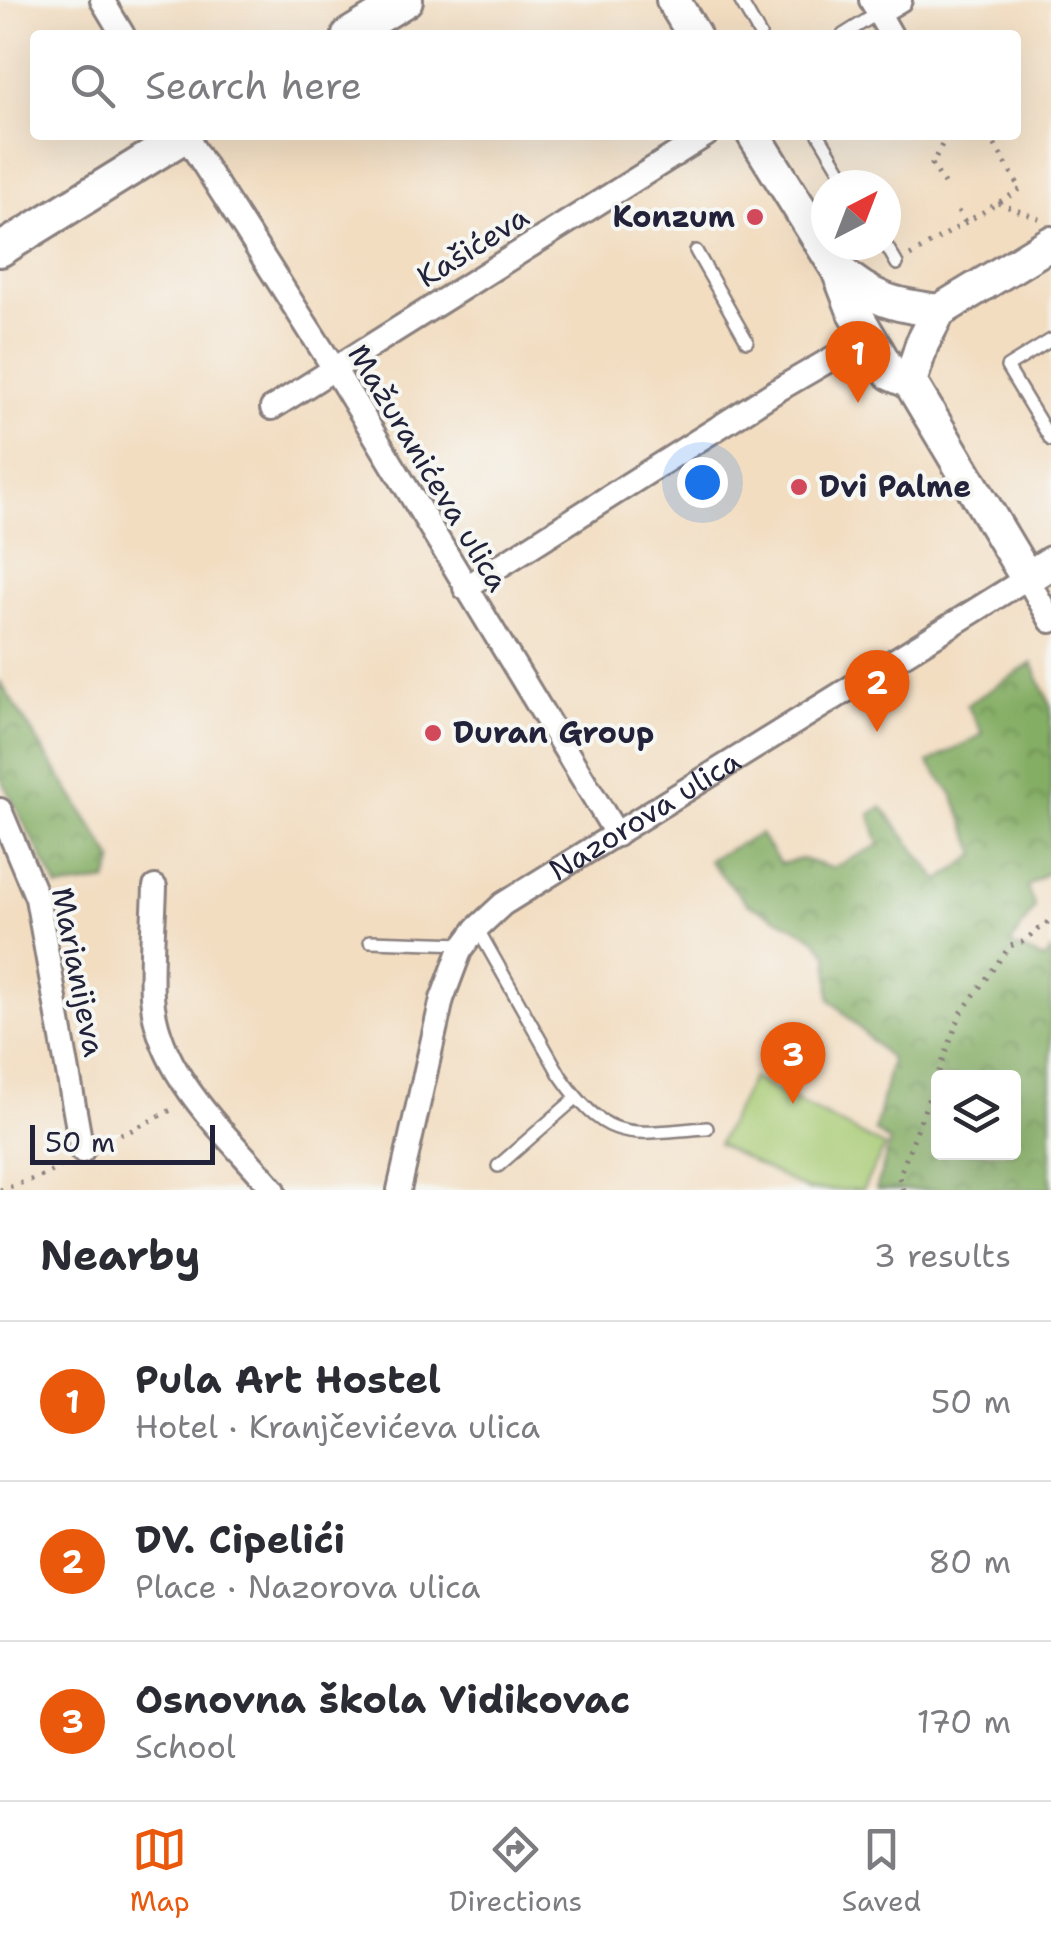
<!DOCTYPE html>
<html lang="en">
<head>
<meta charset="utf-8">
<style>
  :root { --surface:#fff; --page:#f7f7f7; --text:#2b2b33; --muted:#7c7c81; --line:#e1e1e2; --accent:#ea580c }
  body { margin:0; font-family:"Shantell Sans",sans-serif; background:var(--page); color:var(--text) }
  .controls { position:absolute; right:30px; bottom:30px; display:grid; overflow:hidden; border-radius:10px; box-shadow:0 10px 40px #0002 }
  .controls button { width:90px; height:90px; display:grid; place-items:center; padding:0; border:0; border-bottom:2px solid var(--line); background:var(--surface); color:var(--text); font:50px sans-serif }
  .compass { position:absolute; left:811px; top:170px; width:90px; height:90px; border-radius:50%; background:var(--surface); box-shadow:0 10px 40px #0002; rotate:42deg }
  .scale { position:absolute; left:30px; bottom:25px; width:185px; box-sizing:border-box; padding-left:10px; border:5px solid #22223b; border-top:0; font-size:28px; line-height:35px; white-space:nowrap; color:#22223b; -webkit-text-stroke:8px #f6f6f2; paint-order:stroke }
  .you { position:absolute; left:702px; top:482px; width:35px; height:35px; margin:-25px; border:8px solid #fff; border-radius:50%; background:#1a73e8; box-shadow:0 0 0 15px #1a73e833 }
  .badge { display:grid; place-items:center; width:65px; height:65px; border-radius:50%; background:var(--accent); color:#fff; font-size:32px; font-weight:700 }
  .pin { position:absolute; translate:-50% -82px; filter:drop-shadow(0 2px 5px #0008) }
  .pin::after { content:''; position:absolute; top:52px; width:35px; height:30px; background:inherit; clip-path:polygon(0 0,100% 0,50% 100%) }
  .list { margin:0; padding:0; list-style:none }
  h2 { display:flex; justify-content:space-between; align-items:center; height:130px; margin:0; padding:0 40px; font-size:42px }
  h2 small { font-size:32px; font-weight:400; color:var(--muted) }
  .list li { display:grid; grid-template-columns:65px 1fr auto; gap:30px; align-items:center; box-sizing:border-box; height:160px; padding:0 40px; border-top:2px solid var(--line) }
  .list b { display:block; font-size:38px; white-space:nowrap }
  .list p { margin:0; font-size:32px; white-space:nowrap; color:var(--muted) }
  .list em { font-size:32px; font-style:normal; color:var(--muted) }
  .icon { flex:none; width:55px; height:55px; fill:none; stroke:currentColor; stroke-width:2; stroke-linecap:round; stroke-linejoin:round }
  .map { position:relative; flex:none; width:1051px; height:1190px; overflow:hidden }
  .search { position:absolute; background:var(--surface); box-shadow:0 10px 40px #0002; left:30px; right:30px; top:30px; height:110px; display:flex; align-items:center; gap:25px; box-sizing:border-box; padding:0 35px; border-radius:10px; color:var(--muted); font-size:38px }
  .sheet { height:610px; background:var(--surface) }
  nav { display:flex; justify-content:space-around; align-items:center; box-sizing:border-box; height:140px; border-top:2px solid var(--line); background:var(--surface); font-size:28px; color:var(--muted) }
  nav a { display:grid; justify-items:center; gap:5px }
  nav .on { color:var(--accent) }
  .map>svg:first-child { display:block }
</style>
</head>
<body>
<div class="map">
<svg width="1051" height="1190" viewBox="0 0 1051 1190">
  <defs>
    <pattern id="forest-crowns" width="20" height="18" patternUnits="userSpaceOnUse" patternTransform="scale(2.5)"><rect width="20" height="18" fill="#85ae65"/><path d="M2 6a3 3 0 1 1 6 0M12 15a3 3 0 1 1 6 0" fill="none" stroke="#6c8d54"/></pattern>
  </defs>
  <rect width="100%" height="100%" fill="#f6f6f2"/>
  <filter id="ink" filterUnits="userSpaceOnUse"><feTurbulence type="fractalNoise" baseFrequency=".01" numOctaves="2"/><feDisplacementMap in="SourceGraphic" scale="20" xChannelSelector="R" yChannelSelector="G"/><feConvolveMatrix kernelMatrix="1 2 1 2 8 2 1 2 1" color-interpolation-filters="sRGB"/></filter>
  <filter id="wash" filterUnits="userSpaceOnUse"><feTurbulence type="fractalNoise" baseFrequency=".0048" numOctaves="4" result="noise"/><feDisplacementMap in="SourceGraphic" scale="40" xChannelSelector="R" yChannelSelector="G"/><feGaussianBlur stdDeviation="2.25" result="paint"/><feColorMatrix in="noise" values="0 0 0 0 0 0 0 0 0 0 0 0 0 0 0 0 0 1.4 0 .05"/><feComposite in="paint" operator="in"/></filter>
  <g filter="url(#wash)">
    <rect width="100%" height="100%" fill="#f2ddc1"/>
    <g fill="url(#forest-crowns)" stroke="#546850" stroke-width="2.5" fill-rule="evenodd">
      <path d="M1032,663L1051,707V870L1027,887L1035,907L1010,945L1044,959L1051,951V1190H876L890,1142L875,1131L891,1060L830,999L828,954L812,936L747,903L708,860L760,834L780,864L802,859L832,868L879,845L870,814L882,807L939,881L977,854L953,795L928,763L983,734L967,705ZM938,1078H1014V1152H938Z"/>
      <polygon points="0,682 114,861 107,881 58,888 0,777"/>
    </g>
    <polygon fill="#a7ca73" stroke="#647657" stroke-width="2.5" points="752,1078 885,1147 862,1190 807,1190 718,1144"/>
  </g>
  <g filter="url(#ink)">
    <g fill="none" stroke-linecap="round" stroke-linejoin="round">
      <g stroke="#8a807e" stroke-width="16">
        <g id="lane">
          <polyline points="740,0 760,35"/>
          <polyline points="843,35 878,13"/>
          <polyline points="819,135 849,185"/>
          <polyline points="886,245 897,264"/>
          <polyline points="696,251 747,341"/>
          <polyline points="1051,340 1007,367 1051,440"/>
          <path d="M477,928L560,1075C609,1146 631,1133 707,1128"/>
          <polyline points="370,941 465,944"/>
          <polyline points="498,1166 576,1098"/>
        </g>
      </g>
      <g stroke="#8a807e" stroke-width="28">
        <g id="street">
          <polyline points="102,0 123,35"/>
          <polyline points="871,0 891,35"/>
          <polyline points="878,13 900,0"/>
          <polyline points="185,135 335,370 617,835"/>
          <polyline points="272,408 706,135"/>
          <polyline points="465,588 776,391 869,337"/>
          <polyline points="0,810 37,898 82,1151"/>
          <path d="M155,887C154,923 150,960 152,996C157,1075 226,1133 274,1190"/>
          <path id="s1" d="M399,1190L442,999L460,951L477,928L503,904L1027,578L1051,621"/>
        </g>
      </g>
      <g stroke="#8a807e" stroke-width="38">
        <g id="secondary">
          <polyline points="673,0 694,35"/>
          <polyline points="349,35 406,0"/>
          <polyline points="754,135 838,270 853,309 891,374 910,382 1027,578 1051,563"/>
          <polyline points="0,250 186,135"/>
          <path d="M838,270C873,300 893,305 939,311"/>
          <polyline points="910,382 922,344 939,311 1051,243"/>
        </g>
      </g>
      <g stroke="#8a807e" stroke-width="5" stroke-dasharray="2.5 8" stroke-linecap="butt">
        <polyline points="944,184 932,164 947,135"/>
        <polyline points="998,203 1039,219"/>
        <polyline points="958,211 965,222"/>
        <polyline points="910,256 1021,189 989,135"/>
        <polyline points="100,1139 128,1132 177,1107"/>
        <polyline points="0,1190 45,1175 66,1162"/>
        <polyline points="903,1190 899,1177 961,1013 1010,946 1022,942 1051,920"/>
      </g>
      <use href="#lane" stroke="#fff" stroke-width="11"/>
      <use href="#street" stroke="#fff" stroke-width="22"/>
      <use href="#secondary" stroke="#fff" stroke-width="32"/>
    </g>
  </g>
  <g fill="#d1495b" stroke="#f6f6f2" stroke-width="4">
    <circle cx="755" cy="217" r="10"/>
    <circle cx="799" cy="487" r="10"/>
    <circle cx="433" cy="733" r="10"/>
  </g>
  <g text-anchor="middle" stroke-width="8" stroke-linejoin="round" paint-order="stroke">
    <g font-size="30" font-weight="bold" fill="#22223b" stroke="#f6f6f2" text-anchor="start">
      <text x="735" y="227" text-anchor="end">Konzum</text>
      <text x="819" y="497">Dvi Palme</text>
      <text x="453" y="743">Duran Group</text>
    </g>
    <g font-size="30" fill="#22223b" stroke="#f6f6f2">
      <text transform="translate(473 247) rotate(-32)" y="10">Kašićeva</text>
      <text transform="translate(428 468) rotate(59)" y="10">Mažuranićeva ulica</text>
      <text dy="10" stroke="none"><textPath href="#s1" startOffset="478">Nazorova ulica</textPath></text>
      <text transform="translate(78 972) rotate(79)" y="10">Marianijeva</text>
    </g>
  </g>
</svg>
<div class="controls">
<button><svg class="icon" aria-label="layers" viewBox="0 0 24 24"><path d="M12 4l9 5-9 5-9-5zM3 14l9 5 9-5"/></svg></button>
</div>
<svg class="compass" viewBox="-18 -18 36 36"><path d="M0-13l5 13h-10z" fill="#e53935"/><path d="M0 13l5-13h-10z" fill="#7c7c81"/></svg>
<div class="scale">50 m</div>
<div class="you"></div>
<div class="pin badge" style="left:858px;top:403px">1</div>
<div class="pin badge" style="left:877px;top:732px">2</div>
<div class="pin badge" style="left:793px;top:1104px">3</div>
<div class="search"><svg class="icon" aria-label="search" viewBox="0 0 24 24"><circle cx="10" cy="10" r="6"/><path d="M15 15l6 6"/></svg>Search here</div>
</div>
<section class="sheet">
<h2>Nearby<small>3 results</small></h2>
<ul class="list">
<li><span class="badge">1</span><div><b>Pula Art Hostel</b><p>Hotel · Kranjčevićeva ulica</p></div><em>50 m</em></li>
<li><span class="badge">2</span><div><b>DV. Cipelići</b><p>Place · Nazorova ulica</p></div><em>80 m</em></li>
<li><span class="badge">3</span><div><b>Osnovna škola Vidikovac</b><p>School</p></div><em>170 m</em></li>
</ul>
</section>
<nav>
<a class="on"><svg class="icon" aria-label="map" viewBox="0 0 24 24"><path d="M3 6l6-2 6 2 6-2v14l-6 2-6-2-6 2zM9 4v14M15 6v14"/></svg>Map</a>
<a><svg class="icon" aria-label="directions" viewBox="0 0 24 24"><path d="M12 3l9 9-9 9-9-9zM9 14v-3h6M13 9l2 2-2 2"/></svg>Directions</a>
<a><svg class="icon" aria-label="saved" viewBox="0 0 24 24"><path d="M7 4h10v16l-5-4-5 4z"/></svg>Saved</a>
</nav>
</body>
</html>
